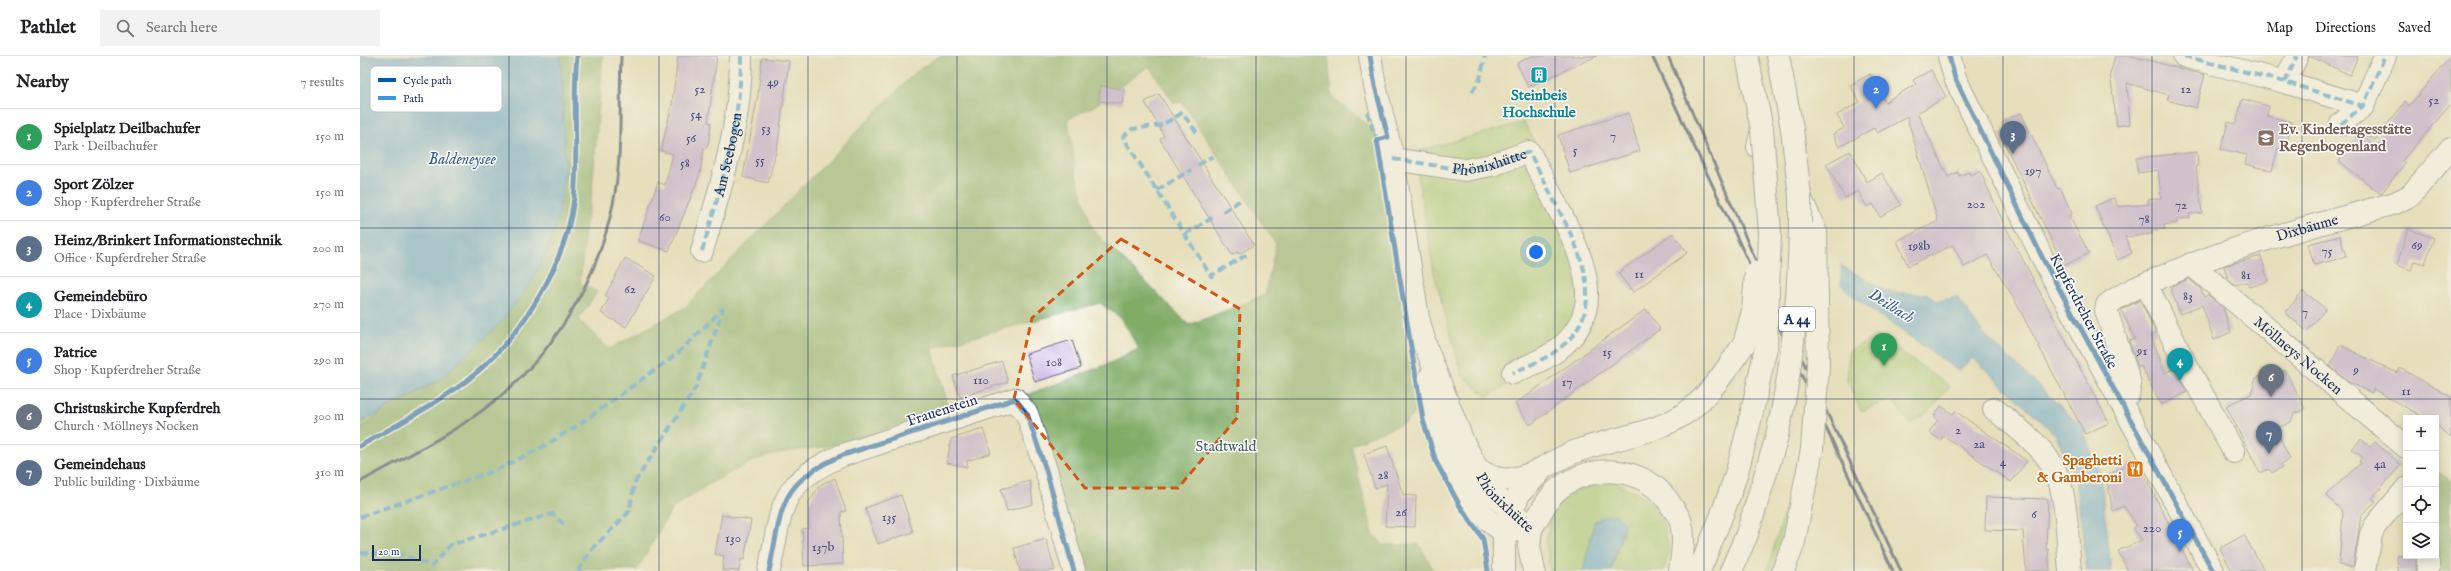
<!DOCTYPE html>
<html lang="en">
<head>
<meta charset="utf-8">
<style>
  :root { --surface:#fff; --page:#f2f2f2; --text:#202124; --muted:#757577; --line:#e0e0e0; --accent:#d1495b }
  body { margin:0; font-family:"IM FELL English",serif; background:var(--page); color:var(--text) }
  .controls { position:absolute; right:12px; bottom:12px; display:grid; overflow:hidden; border-radius:0px; box-shadow:0 2px 10px #0003 }
  .controls button { width:36px; height:36px; display:grid; place-items:center; padding:0; border:0; border-bottom:1px solid var(--line); background:var(--surface); color:var(--text); font:20px sans-serif }
  .scale { position:absolute; left:12px; bottom:10px; width:49px; box-sizing:border-box; padding-left:4px; border:2px solid #1b2f5e; border-top:0; font-size:11px; line-height:14px; white-space:nowrap; color:#1b2f5e; -webkit-text-stroke:3px #fff; paint-order:stroke }
  .you { position:absolute; left:1176px; top:196px; width:14px; height:14px; margin:-10px; border:3px solid #fff; border-radius:50%; background:#1a73e8; box-shadow:0 0 0 6px #1a73e833 }
  .badge { display:grid; place-items:center; width:26px; height:26px; border-radius:50%; background:var(--accent); color:#fff; font-size:13px; font-weight:700 }
  .pin { position:absolute; translate:-50% -33px; filter:drop-shadow(0 1px 2px #0008) }
  .pin::after { content:''; position:absolute; top:21px; width:14px; height:12px; background:inherit; clip-path:polygon(0 0,100% 0,50% 100%) }
  .list { margin:0; padding:0; list-style:none }
  h2 { display:flex; justify-content:space-between; align-items:center; height:52px; margin:0; padding:0 16px; font-size:17px }
  h2 small { font-size:13px; font-weight:400; color:var(--muted) }
  .list li { display:grid; grid-template-columns:26px 1fr auto; gap:12px; align-items:center; box-sizing:border-box; height:56px; padding:0 16px; border-top:1px solid var(--line) }
  .list b { display:block; font-size:15px; white-space:nowrap }
  .list p { margin:0; font-size:13px; white-space:nowrap; color:var(--muted) }
  .list em { font-size:13px; font-style:normal; color:var(--muted) }
  .icon { flex:none; width:22px; height:22px; fill:none; stroke:currentColor; stroke-width:2; stroke-linecap:round; stroke-linejoin:round }
  .map { position:relative; flex:none; width:2091px; height:515px; overflow:hidden }
  header { display:flex; align-items:center; gap:24px; box-sizing:border-box; height:56px; padding:0 20px; background:var(--surface); border-bottom:1px solid var(--line) }
  header strong { font-size:19px }
  nav { display:flex; gap:22px; margin-inline-start:auto; font-size:14px }
  .search { width:280px; height:36px; background:var(--page); display:flex; align-items:center; gap:10px; box-sizing:border-box; padding:0 14px; border-radius:0px; color:var(--muted); font-size:15px }
  main { display:flex }
  aside { flex:1; background:var(--surface) }
  .map>svg:first-child { display:block }
</style>
</head>
<body>
<header>
<strong>Pathlet</strong>
<div class="search"><svg class="icon" aria-label="search" viewBox="0 0 24 24"><circle cx="10" cy="10" r="6"/><path d="M15 15l6 6"/></svg>Search here</div>
<nav><a>Map</a><a>Directions</a><a>Saved</a></nav>
</header>
<main>
<aside>
<h2>Nearby<small>7 results</small></h2>
<ul class="list">
<li><span class="badge" style="background:#2e9e5b">1</span><div><b>Spielplatz Deilbachufer</b><p>Park · Deilbachufer</p></div><em>150 m</em></li>
<li><span class="badge" style="background:#3f7fe0">2</span><div><b>Sport Zölzer</b><p>Shop · Kupferdreher Straße</p></div><em>150 m</em></li>
<li><span class="badge" style="background:#5c6f8a">3</span><div><b>Heinz/Brinkert Informationstechnik</b><p>Office · Kupferdreher Straße</p></div><em>200 m</em></li>
<li><span class="badge" style="background:#0f9aa8">4</span><div><b>Gemeindebüro</b><p>Place · Dixbäume</p></div><em>270 m</em></li>
<li><span class="badge" style="background:#3f7fe0">5</span><div><b>Patrice</b><p>Shop · Kupferdreher Straße</p></div><em>290 m</em></li>
<li><span class="badge" style="background:#6b7280">6</span><div><b>Christuskirche Kupferdreh</b><p>Church · Möllneys Nocken</p></div><em>300 m</em></li>
<li><span class="badge" style="background:#5c6f8a">7</span><div><b>Gemeindehaus</b><p>Public building · Dixbäume</p></div><em>310 m</em></li>
</ul>
</aside>
<div class="map">
<svg width="2091" height="515" viewBox="0 0 2091 515">
  <rect width="100%" height="100%" fill="#fff"/>
  <filter id="ink" filterUnits="userSpaceOnUse"><feTurbulence type="fractalNoise" baseFrequency=".025" numOctaves="2"/><feDisplacementMap in="SourceGraphic" scale="8" xChannelSelector="R" yChannelSelector="G"/><feConvolveMatrix kernelMatrix="1 2 1 2 8 2 1 2 1" color-interpolation-filters="sRGB"/></filter>
  <filter id="wash" filterUnits="userSpaceOnUse"><feTurbulence type="fractalNoise" baseFrequency=".012" numOctaves="4" result="noise"/><feDisplacementMap in="SourceGraphic" scale="16" xChannelSelector="R" yChannelSelector="G"/><feGaussianBlur stdDeviation="0.9" result="paint"/><feColorMatrix in="noise" values="0 0 0 0 0 0 0 0 0 0 0 0 0 0 0 0 0 1.4 0 .05"/><feComposite in="paint" operator="in"/></filter>
  <g filter="url(#wash)">
    <rect width="100%" height="100%" fill="#e6dfbb"/>
    <g fill="#a0c874" stroke="#5e7c69">
      <polygon points="1164,66 1204,141 1237,247 1224,282 1127,341 1102,319 1074,217 1054,96"/>
      <polygon points="1517,280 1590,330 1570,354 1551,368 1531,344 1501,355 1487,325 1489,295"/>
      <polygon points="24,354 0,374 0,367"/>
      <polygon points="1442,396 1417,515 1407,515"/>
      <polygon points="1255,426 1298,449 1310,496 1303,515 1251,515 1264,473 1235,465 1223,515 1190,515 1186,486 1192,453 1218,434"/>
    </g>
    <g fill="#80ac66" stroke="#4e6e62" fill-rule="evenodd">
      <path d="M201,0H243L232,136L225,174L220,227L237,236L219,263L249,293L324,252L554,17L579,0H968L972,41L1020,78L1056,356L1046,366L991,389L1013,478L1024,489L1059,488L1074,515H716L657,343L748,308L779,293L761,262L740,247L572,292L589,352L482,388L420,397L397,403L349,428L312,453L277,514L0,515V374L24,354L81,323L205,112ZM789,10L814,47L822,46L916,188L905,239L829,269L733,174L716,119L708,63L734,50Z"/>
      <polygon points="2079,416 2091,426 2091,515 2075,515 2076,421"/>
    </g>
    <g fill="#63a7d8" stroke="#3f6b9b">
      <polygon points="0,0 201,0 205,112 199,157 189,192 168,231 142,265 81,323 0,367"/>
      <polygon points="1433,182 1528,236 1566,238 1577,245 1597,241 1621,275 1722,371 1741,421 1751,515 1727,515 1715,420 1696,379 1613,302 1598,315 1494,241"/>
      <polygon points="1247,459 1256,459 1264,468 1251,515 1223,515 1235,465"/>
    </g>
    <polygon fill="#e6dfbb" points="1391,0 1410,0 1427,83 1472,201 1480,206 1480,231 1431,183"/>
    <g id="blocks">
      <g fill="#b59ddd">
        <polygon points="318,0 357,0 348,66 351,67 349,84 346,93 344,92 340,118 309,195 278,185 298,126 305,129 313,98 301,95 312,48"/>
        <polygon points="1172,0 1237,0 1168,31 1157,7"/>
        <polygon points="1755,0 1772,0 1845,19 1836,52 1807,44 1809,39 1767,27 1770,68 1757,70 1750,18"/>
        <polygon points="1949,0 1998,0 1990,19"/>
        <polygon points="2091,0 2091,48 2042,105 2045,107 2021,138 1979,105 2002,74 2015,84 2045,46 2049,50"/>
        <polygon points="402,2 429,5 418,87 408,127 383,121 398,38"/>
        <polygon points="1571,14 1586,41 1557,57 1588,121 1598,116 1599,120 1609,116 1610,119 1620,115 1645,170 1749,367 1725,378 1653,241 1627,199 1604,211 1593,189 1548,210 1537,185 1578,165 1547,61 1517,77 1514,72 1479,91 1473,78 1484,72 1477,59 1500,46 1490,29 1510,18 1525,46 1556,28 1553,24"/>
        <polygon points="740,30 764,33 762,48 739,45"/>
        <polygon points="799,38 894,189 879,198 878,196 872,199 800,83 804,80 785,46"/>
        <polygon points="1882,43 1909,50 1907,60 1932,66 1925,94 1918,92 1912,115 1885,108 1887,99 1861,93 1868,66 1876,68"/>
        <polygon points="1268,57 1280,95 1210,117 1198,79"/>
        <polygon points="1661,57 1697,132 1701,133 1712,158 1709,160 1729,197 1704,210 1640,78 1649,73 1645,64"/>
        <polygon points="1490,95 1507,126 1522,117 1541,149 1520,161 1513,148 1507,151 1498,135 1485,142 1466,108"/>
        <polygon points="1837,96 1838,110 1836,110 1842,157 1829,158 1830,162 1817,163 1817,167 1804,169 1805,173 1792,174 1792,178 1765,181 1772,197 1758,204 1735,150 1754,142 1758,151 1789,148 1788,144 1801,142 1798,114 1778,117 1776,102"/>
        <polygon points="2048,173 2074,182 2065,208 2054,205 2051,214 2037,209"/>
        <polygon points="1313,177 1327,197 1273,236 1258,217"/>
        <polygon points="1980,180 1986,201 1954,209 1948,188"/>
        <polygon points="1901,200 1908,225 1889,231 1887,226 1875,229 1868,223 1864,210"/>
        <polygon points="265,202 296,220 266,271 241,257 249,242 245,240"/>
        <polygon points="1829,223 1840,232 1844,241 1848,239 1863,252 1871,276 1854,284 1842,249 1820,258 1810,231"/>
        <polygon points="1943,235 1966,253 1947,275 1925,257"/>
        <polygon points="1780,244 1796,277 1791,279 1805,317 1814,312 1827,336 1801,349 1781,310 1778,311 1769,285 1775,283 1761,254"/>
        <polygon points="1286,253 1300,273 1170,369 1155,348"/>
        <polygon points="712,284 721,312 675,326 666,298"/>
        <polygon points="1980,289 2037,317 2040,312 2091,341 2091,381 2076,369 2076,362 2065,362 2013,333 2012,337 1987,325 1970,310"/>
        <polygon points="642,305 648,326 600,341 593,320"/>
        <polygon points="1925,314 1945,353 1934,358 1931,366 1916,373 1930,403 1921,408 1923,411 1912,417 1909,413 1900,417 1866,350 1891,338 1896,322 1908,317 1916,319"/>
        <polygon points="1581,350 1593,358 1595,355 1667,405 1651,426 1584,380 1580,384 1569,376 1578,364 1574,360"/>
        <polygon points="623,373 631,397 607,405 607,411 587,407 591,383"/>
        <polygon points="2001,383 2010,391 2015,386 2041,409 2012,442 2016,445 2001,459 1993,511 1979,509 1983,456 1966,439 2001,407 1999,405 2002,401 1992,393"/>
        <polygon points="1027,390 1043,439 1056,440 1055,471 1025,470 1027,428 1015,432 1004,398"/>
        <polygon points="1773,406 1779,409 1833,515 1768,515 1758,495 1782,484 1773,472 1777,470 1764,450 1753,455 1746,420"/>
        <polygon points="475,422 486,455 481,456 483,508 444,510 442,473 449,472 449,446 461,428"/>
        <polygon points="670,425 673,448 647,455 641,433"/>
        <polygon points="541,439 553,476 518,488 505,452"/>
        <polygon points="1626,441 1688,443 1686,493 1688,493 1690,515 1666,515 1663,475 1625,474"/>
        <polygon points="362,459 391,464 384,504 381,503 379,515 362,514 364,500 355,498"/>
        <polygon points="1884,479 1904,515 1872,515 1860,492"/>
        <polygon points="686,483 695,515 660,515 654,492"/>
        <polygon points="2037,500 2056,500 2056,515 2038,515"/>
      </g>
    </g>
  </g>
  <g filter="url(#ink)">
    <use href="#blocks" fill-opacity="0" stroke="#626d7f" stroke-width="1"/>
    <g fill="none" stroke-linecap="round" stroke-linejoin="round">
      <g stroke="#626d7f" stroke-width="24">
        <g id="minor">
          <path id="s1" d="M1010,0L1015,30L1033,103L1058,262L1066,291L1103,386L1129,434L1171,473"/>
          <polyline points="1589,0 1595,22 1684,205 1853,515"/>
          <polyline points="1824,0 1925,26 2003,50"/>
          <polyline points="1925,26 1937,0"/>
          <polyline points="1981,68 2003,50 2025,0"/>
          <path id="s2" d="M1033,103L1105,114L1131,109L1169,96C1180,116 1190,137 1201,158C1224,204 1248,257 1196,295C1184,304 1167,310 1153,317"/>
          <path d="M342,195C361,132 381,66 381,0"/>
          <path id="s3" d="M1831,208L2046,391"/>
          <polyline points="1786,228 1823,303 1874,396"/>
          <path d="M1069,322C1073,367 1091,421 1121,456C1127,464 1136,470 1144,476L1161,474"/>
          <path id="s4" d="M1760,346L1768,339L1770,328L1746,254L1747,249C1764,236 1785,228 1804,220C1878,188 1958,169 2035,147L2051,139L2091,92"/>
          <path d="M1634,353C1657,372 1690,394 1699,424C1708,453 1707,485 1710,515"/>
          <polyline points="2068,500 2068,515"/>
          <path d="M409,515C423,451 417,427 483,399L655,343L667,358L686,414L714,515"/>
          <polyline points="2005,515 2011,478 2015,470 2046,433"/>
        </g>
      </g>
      <g stroke="#626d7f" stroke-width="24">
        <g id="major">
          <polyline points="1171,473 1169,490 1174,515"/>
          <polyline points="1144,515 1144,476 1151,456"/>
        </g>
      </g>
      <g stroke="#626d7f" stroke-width="24">
        <g id="highway">
          <polyline points="1387,0 1402,73 1398,91"/>
          <polyline points="1418,0 1432,73 1440,140 1456,177"/>
          <path d="M1117,413C1128,419 1138,425 1151,423C1176,420 1194,403 1217,395C1252,382 1302,377 1331,353C1353,335 1368,311 1384,288"/>
          <polyline points="1151,456 1159,438 1180,416"/>
          <path d="M1171,473C1178,462 1186,444 1196,435C1231,404 1289,410 1312,451C1315,455 1320,461 1321,467C1325,483 1322,499 1320,515"/>
          <path d="M1339,515C1353,482 1367,449 1377,415C1389,374 1397,332 1406,291"/>
          <polyline points="1371,515 1387,478 1416,384"/>
          <polyline points="1423,515 1434,486 1452,393"/>
        </g>
      </g>
      <use href="#minor" stroke="#fff" stroke-width="22"/>
      <use href="#major" stroke="#fff" stroke-width="22"/>
      <use href="#highway" stroke="#fff" stroke-width="22"/>
      <g stroke="#1b2f5e" stroke-width="3">
        <polyline points="1292,0 1533,515"/>
        <polyline points="1308,0 1391,194 1541,515"/>
        <path d="M0,426C41,403 85,382 123,354C189,306 237,228 253,148C263,99 259,50 261,0"/>
      </g>
      <g stroke="#626d7f" stroke-width="24" stroke-linecap="butt">
        <g id="highway-bridge">
          <polyline points="1402,73 1410,177 1406,291"/>
          <polyline points="1384,288 1393,255 1396,217"/>
          <path d="M1416,384C1435,302 1441,224 1440,140"/>
          <polyline points="1452,393 1458,310 1456,177"/>
        </g>
      </g>
      <use href="#highway-bridge" stroke="#fff" stroke-width="22"/>
      <g stroke="#3a97de" stroke-width="4" stroke-dasharray="8 4" stroke-linecap="butt">
        <polyline points="1824,0 1925,26 2003,50"/>
        <polyline points="1925,26 1937,0"/>
        <polyline points="1112,36 1120,23 1125,0"/>
        <polyline points="1007,56 1017,84"/>
        <polyline points="805,67 822,57 839,79"/>
        <polyline points="1981,68 2003,50 2025,0"/>
        <polyline points="802,69 772,73 763,81 851,220 888,198"/>
        <path d="M1033,103L1105,114L1131,109L1169,96C1180,116 1190,137 1201,158C1224,204 1248,257 1196,295C1184,304 1167,310 1153,317"/>
        <polyline points="838,109 853,100"/>
        <polyline points="797,134 831,114"/>
        <polyline points="863,156 882,143"/>
        <polyline points="825,178 854,161"/>
        <path id="s5" d="M342,195C361,132 381,66 381,0"/>
        <polyline points="0,461 136,414 179,393 220,368 317,298 364,252"/>
        <polyline points="0,497 43,499 72,510 90,489 192,458 206,470"/>
        <polyline points="218,515 231,494 269,456 275,426 336,331 363,254"/>
      </g>
      <g stroke="#fff" stroke-width="8">
        <g id="cycleway">
          <polyline points="1010,0 1015,30 1028,81 1017,84 1063,364 1076,406 1100,450 1123,483 1128,515"/>
          <polyline points="1589,0 1595,22 1684,205 1853,515"/>
          <path d="M0,390C30,373 62,356 91,336C153,295 205,216 214,142C219,95 212,47 217,0"/>
          <path d="M409,515C423,451 417,427 483,399L655,343L667,358L686,414L714,515"/>
        </g>
      </g>
      <use href="#cycleway" stroke="#0057b8" stroke-width="5"/>
    </g>
  </g>
  <path d="M0 0H2091V515H0ZM761,183L880,253L877,362L818,432H725L654,343L672,262Z" fill="#e6dfbb" fill-opacity=".55" fill-rule="evenodd"/>
  <path fill="none" stroke="#d45514" stroke-width="3" stroke-dasharray="8 5" stroke-linejoin="round" d="M761,183L880,253L877,362L818,432H725L654,343L672,262Z"/>
  <path fill="none" stroke="#1b2f5e" stroke-width="1" stroke-opacity="0.55" d="M149,0V515M299,0V515M448,0V515M597,0V515M747,0V515M896,0V515M1046,0V515M1195,0V515M1344,0V515M1494,0V515M1643,0V515M1792,0V515M1942,0V515M0,172H2091M0,343H2091"/>
  <defs>
    <g id="building-square" transform="scale(0.9)"><rect x="-9" y="-9" width="18" height="18" rx="4" fill="#0f9aa8" stroke="#fff"/><path d="M-4-6H4V6H1V3H-1V6H-4ZM-2.5-4.3h1.7v1.8h-1.7ZM.8-4.3h1.7v1.8H.8ZM-2.5-1h1.7V.8h-1.7ZM.8-1h1.7V.8H.8Z" fill="#fff"/></g>
    <g id="school-square" transform="scale(0.9)"><rect x="-9" y="-9" width="18" height="18" rx="4" fill="#8d6e63" stroke="#fff"/><path d="M0-5L7-2L0 1L-7-2ZM-4 1L0 2.5L4 1V4Q0 6-4 4Z" fill="#fff"/></g>
    <g id="restaurant-square" transform="scale(0.9)"><rect x="-9" y="-9" width="18" height="18" rx="4" fill="#e8710a" stroke="#fff"/><path d="M-5-6h1v4h1v-4h1v4h1v-4h1v5L-1.5 .5V6h-2V.5L-5-1ZM5-6V6H3V1.5H1.5Q1.5-4 5-6Z" fill="#fff"/></g>
  </defs>
  <g fill-rule="evenodd">
    <use href="#building-square" x="1179" y="19"/>
    <use href="#school-square" x="1906" y="82"/>
    <use href="#restaurant-square" x="1775" y="413"/>
  </g>
  <g text-anchor="middle" stroke-width="3" stroke-linejoin="round" paint-order="stroke">
    <g font-size="13" fill="#424a7e">
      <text x="413" y="30">49</text>
      <text x="340" y="37">52</text>
      <text x="1826" y="37">12</text>
      <text x="2074" y="48">52</text>
      <text x="336" y="62">54</text>
      <text x="406" y="76">53</text>
      <text x="1253" y="84">7</text>
      <text x="331" y="86">56</text>
      <text x="1215" y="98">5</text>
      <text x="400" y="108">55</text>
      <text x="325" y="111">58</text>
      <text x="1673" y="119">197</text>
      <text x="1616" y="152">202</text>
      <text x="1821" y="153">72</text>
      <text x="305" y="165">60</text>
      <text x="1784" y="167">78</text>
      <text x="2057" y="193">69</text>
      <text x="1559" y="194">198b</text>
      <text x="1967" y="199">75</text>
      <text x="1279" y="222">11</text>
      <text x="1886" y="223">81</text>
      <text x="270" y="237">62</text>
      <text x="1828" y="244">83</text>
      <text x="1945" y="260">7</text>
      <text x="1782" y="299">91</text>
      <text x="1247" y="300">15</text>
      <text x="694" y="310">108</text>
      <text x="1996" y="318">9</text>
      <text x="621" y="328">110</text>
      <text x="1207" y="330">17</text>
      <text x="2046" y="339">11</text>
      <text x="1598" y="378">2</text>
      <text x="1619" y="392">2a</text>
      <text x="1643" y="410">4</text>
      <text x="2020" y="412">4a</text>
      <text x="1023" y="423">28</text>
      <text x="1041" y="460">26</text>
      <text x="1674" y="462">6</text>
      <text x="529" y="465">135</text>
      <text x="1792" y="476">220</text>
      <text x="373" y="486">130</text>
      <text x="463" y="495">137b</text>
    </g>
    <rect fill="#fff" stroke="#5f6d8e" stroke-width="1" x="1419" y="251" width="36" height="24" rx="3"/>
    <g font-size="14" font-weight="bold" fill="#1b2f5e">
      <text x="1437" y="268">A 44</text>
    </g>
    <g font-size="15" font-weight="bold" fill="#0d838f" stroke="#fff">
      <text x="1179" y="44">Steinbeis<tspan x="1179" dy="17">Hochschule</tspan></text>
    </g>
    <g font-size="15" font-weight="bold" fill="#785e54" stroke="#fff" text-anchor="start">
      <text x="1919" y="78">Ev. Kindertagesstätte<tspan x="1919" dy="17">Regenbogenland</tspan></text>
    </g>
    <g font-size="15" fill="#1b2f5e" stroke="#fff">
      <text dy="5" stroke="none"><textPath href="#s5" startOffset="100">Am Seebogen</textPath></text>
      <text dy="5" stroke="none"><textPath href="#s2" startOffset="98">Phönixhütte</textPath></text>
      <text dy="5" stroke="none"><textPath href="#s4" startOffset="320">Dixbäume</textPath></text>
      <text transform="translate(1724 255) rotate(62)" y="5">Kupferdreher Straße</text>
      <text dy="5" stroke="none"><textPath href="#s3" startOffset="141">Möllneys Nocken</textPath></text>
      <text transform="translate(582 354) rotate(-18)" y="5">Frauenstein</text>
      <text dy="5" stroke="none"><textPath href="#s1" startOffset="473">Phönixhütte</textPath></text>
    </g>
    <g font-size="15" fill="#435d65" stroke="#fff">
      <text x="866" y="395">Stadtwald</text>
    </g>
    <g font-size="15" font-weight="bold" fill="#c56008" stroke="#fff" text-anchor="end">
      <text x="1762" y="409">Spaghetti<tspan x="1762" dy="17">&amp; Gamberoni</tspan></text>
    </g>
    <g font-size="16" font-style="italic" fill="#385f8f" stroke="#fff">
      <text x="102" y="108">Baldeneysee</text>
      <text transform="translate(1532 249) rotate(32)" y="6">Deilbach</text>
    </g>
  </g>
  <rect x="10" y="10" width="132" height="46" rx="6" fill="#fff" stroke="#bbc1cf" stroke-width="1"/>
  <rect x="18" y="22" width="18" height="4" fill="#0057b8"/>
  <rect x="18" y="40" width="18" height="4" fill="#3a97de"/>
  <g font-size="11" fill="#1b2f5e">
    <text x="43" y="28">Cycle path</text>
    <text x="43" y="46">Path</text>
  </g>
</svg>
<div class="controls">
<button>+</button>
<button>−</button>
<button><svg class="icon" aria-label="locate" viewBox="0 0 24 24"><circle cx="12" cy="12" r="6"/><path d="M12 2v4M12 18v4M2 12h4M18 12h4"/></svg></button>
<button><svg class="icon" aria-label="layers" viewBox="0 0 24 24"><path d="M12 4l9 5-9 5-9-5zM3 14l9 5 9-5"/></svg></button>
</div>
<div class="scale">20 m</div>
<div class="you"></div>
<div class="pin badge" style="left:1524px;top:310px;background:#2e9e5b">1</div>
<div class="pin badge" style="left:1516px;top:53px;background:#3f7fe0">2</div>
<div class="pin badge" style="left:1653px;top:98px;background:#5c6f8a">3</div>
<div class="pin badge" style="left:1820px;top:325px;background:#0f9aa8">4</div>
<div class="pin badge" style="left:1820px;top:496px;background:#3f7fe0">5</div>
<div class="pin badge" style="left:1911px;top:341px;background:#6b7280">6</div>
<div class="pin badge" style="left:1909px;top:398px;background:#5c6f8a">7</div>
</div>
</main>
</body>
</html>
